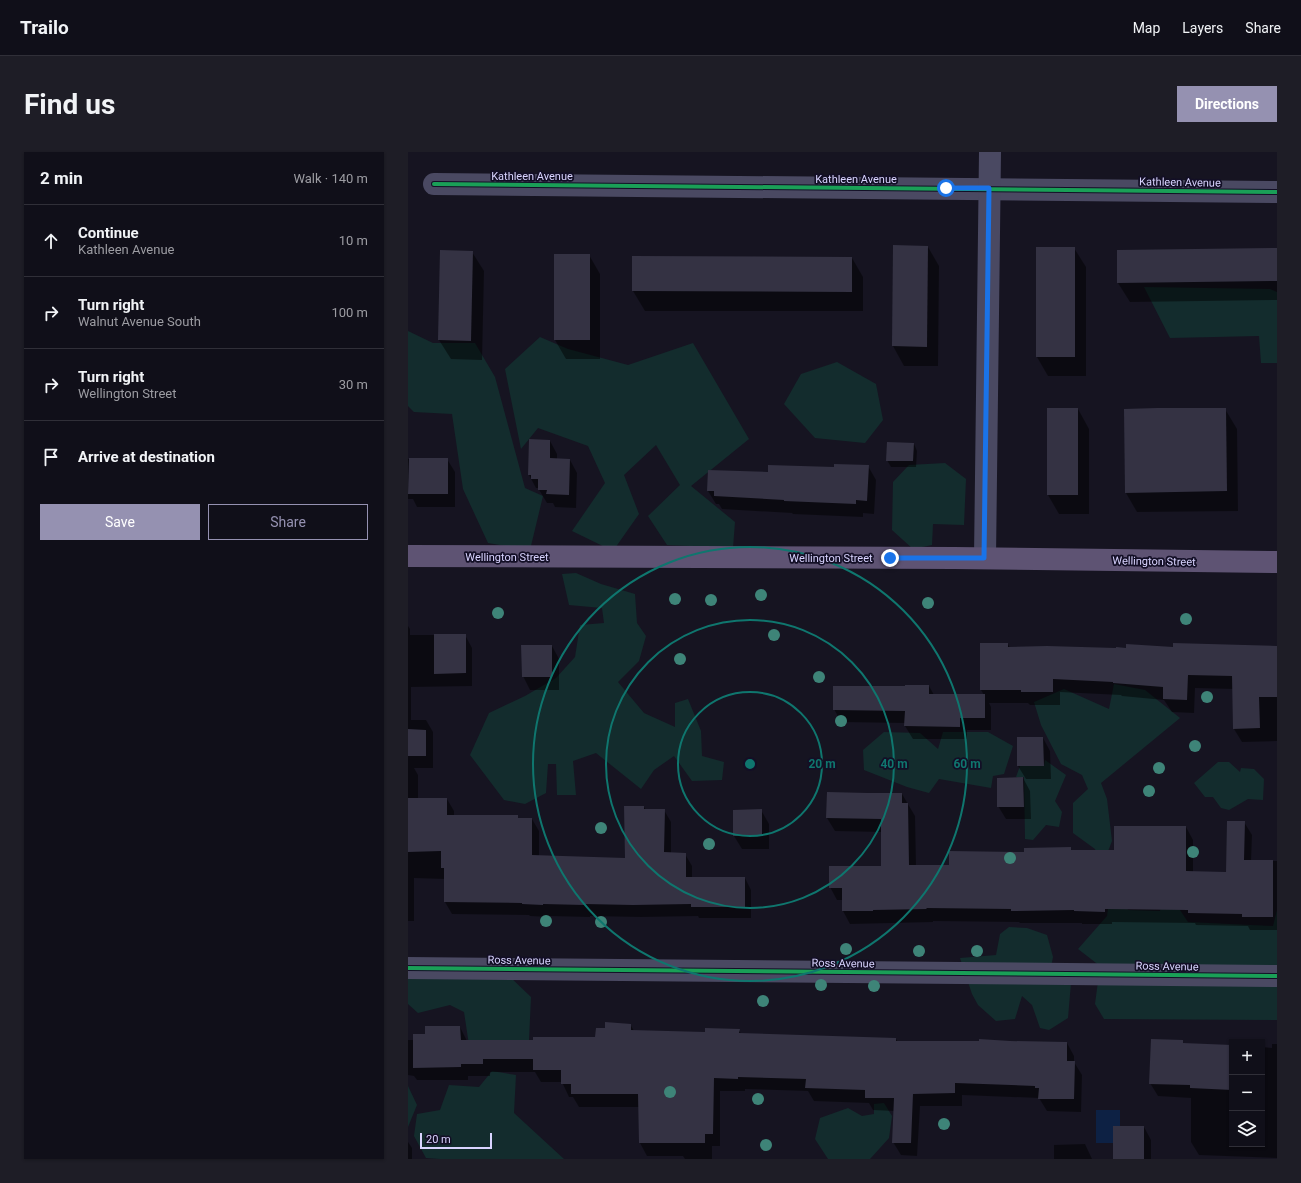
<!DOCTYPE html>
<html lang="en">
<head>
<meta charset="utf-8">
<style>
  :root { --surface:#100f19; --page:#1e1d26; --text:#f1f3f6; --muted:#9c9ca2; --line:#302f38; --accent:#9591b1 }
  body { margin:0; font-family:Roboto,sans-serif; background:var(--page); color:var(--text) }
  .controls { position:absolute; right:12px; bottom:12px; display:grid; overflow:hidden; border-radius:0px; box-shadow:0 1px 3px #0004 }
  .controls button { width:36px; height:36px; display:grid; place-items:center; padding:0; border:0; border-bottom:1px solid var(--line); background:var(--surface); color:var(--text); font:20px sans-serif }
  .scale { position:absolute; left:12px; bottom:10px; width:72px; box-sizing:border-box; padding-left:4px; border:2px solid #d9d4ff; border-top:0; font-size:11px; line-height:14px; white-space:nowrap; color:#d9d4ff; -webkit-text-stroke:3px #130f26; paint-order:stroke }
  .stop { position:absolute; width:12px; height:12px; margin:-9px; border:3px solid #1a73e8; border-radius:50%; background:#fff }
  .stop.end { background:#1a73e8; border-color:#fff; box-shadow:0 1px 4px #0008 }
  .list { margin:0; padding:0; list-style:none }
  h2 { display:flex; justify-content:space-between; align-items:center; height:52px; margin:0; padding:0 16px; font-size:17px }
  h2 small { font-size:13px; font-weight:400; color:var(--muted) }
  .list li { display:grid; grid-template-columns:26px 1fr auto; gap:12px; align-items:center; box-sizing:border-box; height:72px; padding:0 16px; border-top:1px solid var(--line) }
  .list b { display:block; font-size:15px; white-space:nowrap }
  .list p { margin:0; font-size:13px; white-space:nowrap; color:var(--muted) }
  .list em { font-size:13px; font-style:normal; color:var(--muted) }
  .actions { display:flex; gap:8px; padding:12px 16px }
  .actions a { flex:1; padding:9px 0; border:1px solid var(--accent); border-radius:0px; text-align:center; font-size:14px; color:var(--accent) }
  .actions .main { background:var(--accent); color:#fff }
  .icon { flex:none; width:22px; height:22px; fill:none; stroke:currentColor; stroke-width:2; stroke-linecap:round; stroke-linejoin:round }
  .map { position:relative; flex:none; width:869px; height:1007px; overflow:hidden; border-radius:0px }
  header { display:flex; align-items:center; gap:24px; box-sizing:border-box; height:56px; padding:0 20px; background:var(--surface); border-bottom:1px solid var(--line) }
  header strong { font-size:19px }
  nav { display:flex; gap:22px; margin-inline-start:auto; font-size:14px }
  .intro { display:flex; align-items:center; justify-content:space-between; box-sizing:border-box; height:96px; padding:0 24px }
  h1 { margin:0; font-size:28px }
  .button { padding:10px 18px; border-radius:0px; background:var(--accent); color:#fff; font-size:14px; font-weight:700 }
  main { display:flex; gap:24px; padding:0 24px }
  aside { flex:1; background:var(--surface); border-radius:0px; box-shadow:0 1px 3px #0004 }
  .map>svg:first-child { display:block }
</style>
</head>
<body>
<header>
<strong>Trailo</strong>
<nav><a>Map</a><a>Layers</a><a>Share</a></nav>
</header>
<div class="intro"><h1>Find us</h1><a class="button">Directions</a></div>
<main>
<aside>
<h2>2 min<small>Walk · 140 m</small></h2>
<ul class="list">
<li><svg class="icon" aria-label="ahead" viewBox="0 0 24 24"><path d="M12 20V5M6 11l6-6 6 6"/></svg><div><b>Continue</b><p>Kathleen Avenue</p></div><em>10 m</em></li>
<li><svg class="icon" aria-label="right" viewBox="0 0 24 24"><path d="M7 20v-9h11M14 6l5 5-5 5"/></svg><div><b>Turn right</b><p>Walnut Avenue South</p></div><em>100 m</em></li>
<li><svg class="icon" aria-label="right" viewBox="0 0 24 24"><path d="M7 20v-9h11M14 6l5 5-5 5"/></svg><div><b>Turn right</b><p>Wellington Street</p></div><em>30 m</em></li>
<li><svg class="icon" aria-label="arrive" viewBox="0 0 24 24"><path d="M6 21V4h12l-3 4 3 4H6"/></svg><div><b>Arrive at destination</b></div></li>
</ul>
<div class="actions"><a class="main">Save</a><a>Share</a></div>
</aside>
<div class="map">
<svg width="869" height="1007" viewBox="0 0 869 1007">
  <rect width="100%" height="100%" fill="#161421"/>
  <g fill="#132c2d">
    <polygon points="736,135 862,137 869,140 869,211 853,211 851,184 762,186"/>
    <polygon points="0,179 25,191 67,191 87,225 117,336 135,344 122,398 80,391 55,337 44,262 6,260 0,254"/>
    <polygon points="132,185 160,197 220,213 285,191 341,287 283,334 327,370 325,396 259,393 240,364 272,333 248,293 216,323 231,362 205,399 164,379 197,331 180,294 130,276 113,297 97,217"/>
    <polygon points="429,210 468,232 475,268 457,291 407,286 376,252 393,222"/>
    <polygon points="537,311 558,327 556,373 525,372 524,393 505,397 484,378 485,330 501,313"/>
    <polygon points="168,421 193,432 227,442 229,471 238,484 231,509 210,530 236,561 267,575 267,551 280,547 293,579 294,604 316,610 314,628 284,629 266,604 246,618 233,637 188,601 165,609 168,643 149,643 148,612 140,612 138,641 117,652 96,648 62,603 81,561 117,544 148,526 167,505 172,473 196,471 194,456 161,453 154,422"/>
    <polygon points="706,532 737,538 772,566 693,631 699,647 704,689 699,702 689,703 687,697 665,681 665,651 680,637 674,623 653,612 633,573 626,550 656,537 701,557"/>
    <polygon points="476,580 512,581 530,597 535,580 580,580 605,594 596,622 585,624 583,636 531,627 521,641 499,635 456,618 455,598"/>
    <polygon points="637,608 658,623 647,649 654,660 651,675 638,673 625,688 617,687 616,625 608,625 612,614 636,614"/>
    <polygon points="810,610 821,610 832,620 833,616 846,617 856,627 855,648 840,647 821,658 813,656 805,645 797,645 786,631"/>
    <polygon points="754,749 770,755 780,770 865,774 869,758 869,868 696,867 687,852 692,814 670,797 699,764 701,750 717,750 720,758 752,759"/>
    <polygon points="601,775 619,776 639,783 645,805 641,825 663,831 660,866 641,878 632,876 624,853 614,844 607,867 588,869 570,853 564,842 552,806 588,803 592,782"/>
    <polygon points="99,822 123,845 121,889 109,893 104,888 72,888 71,893 61,893 56,860 42,853 10,861 0,852 0,823"/>
    <polygon points="84,919 108,923 106,961 156,1007 32,1007 18,1006 6,984 9,962 32,958 41,933 71,935"/>
    <polygon points="0,934 9,953 0,975"/>
    <polygon points="476,951 484,964 481,986 462,1007 420,1007 407,987 412,966 440,956 454,964 466,962 466,952"/>
  </g>
  <polygon fill="#0d2144" points="688,958 712,958 712,974 705,974 705,991 688,991"/>
  <g fill="#0007">
    <polygon points="520,95 531,114 530,214 496,214 485,194"/>
    <polygon points="666,96 678,115 678,224 640,224 629,205"/>
    <polygon points="869,97 869,148 722,150 710,131"/>
    <polygon points="64,100 76,119 74,208 43,207 31,188"/>
    <polygon points="181,103 192,122 192,207 158,207 147,188"/>
    <polygon points="225,105 444,106 455,125 455,159 237,159 225,139"/>
    <polygon points="670,257 681,277 681,362 651,362 640,343"/>
    <polygon points="817,257 829,277 830,359 729,360 718,341"/>
    <polygon points="122,288 142,289 149,302 149,307 162,308 169,321 168,356 147,355 145,351 139,351 130,336 128,336 121,323"/>
    <polygon points="506,292 509,299 508,315 483,315 479,308"/>
    <polygon points="0,307 39,307 47,320 47,355 9,355 5,347 0,347"/>
    <polygon points="460,314 468,328 466,362 455,361 455,365 385,362 384,361 314,357 311,352 308,352 300,339 427,316"/>
    <polygon points="0,474 2,477 2,483 57,483 64,496 64,534 3,535 3,568 18,568 25,580 25,616 6,616 10,623 10,647 39,647 46,659 46,664 109,664 111,667 124,667 131,679 131,705 218,707 236,655 238,658 256,658 263,670 263,702 277,702 284,714 284,726 337,726 343,738 343,766 291,766 290,764 233,765 182,764 182,765 141,764 141,765 122,764 121,763 44,762 37,750 37,727 6,726 6,769 0,769"/>
    <polygon points="600,492 602,496 709,497 869,494 869,589 834,590 826,577 826,537 787,536 786,561 764,560 756,548 714,544 713,543 652,540 652,553 622,553 620,551 581,551 583,555 583,578 559,578 559,587 505,587 497,574 497,571 433,570 426,557 521,534 526,543 576,543 573,538"/>
    <polygon points="144,494 151,507 151,538 122,538 115,524"/>
    <polygon points="635,586 642,599 643,627 618,627 610,614"/>
    <polygon points="615,626 622,639 623,667 598,667 590,654"/>
    <polygon points="494,642 507,664 508,714 542,714 617,701 662,696 664,699 707,699 778,675 785,688 785,720 819,721 836,670 844,683 843,709 869,709 869,778 842,778 840,774 788,773 787,771 704,770 704,772 674,772 674,771 612,771 611,770 525,769 525,770 442,772 435,759 435,748 429,748 422,735 474,715 474,680 427,679 419,666"/>
    <polygon points="353,658 361,672 361,697 334,697 326,684"/>
    <polygon points="222,872 226,879 298,881 331,878 333,882 488,887 490,890 659,891 666,904 666,910 674,923 673,960 639,959 631,946 554,943 554,954 512,954 509,1004 493,1003 485,990 487,959 465,958 461,951 406,949 400,939 337,937 337,939 312,939 312,994 304,994 304,1007 277,1007 275,1004 239,1004 232,991 231,955 171,955 165,945 161,945 154,930 133,930 127,920 82,920 82,924 60,924 60,928 9,928 6,924 0,923 0,888 6,888 18,883 52,875 59,889 126,889 188,886 198,877"/>
    <polygon points="774,889 776,892 824,894 824,992 854,992 854,895 864,896 864,892 869,892 869,1006 791,1003 783,990 783,946 750,944 742,931"/>
    <polygon points="736,975 743,988 743,1007 706,1007"/>
    <polygon points="0,990 4,996 4,1007 0,1007"/>
    <polygon points="677,992 684,1007 646,1007 646,993"/>
  </g>
  <g fill="#343243">
    <polygon points="485,93 520,94 519,195 484,194"/>
    <rect x="628" y="95" width="39" height="110"/>
    <polygon points="869,96 869,129 709,131 709,98"/>
    <polygon points="32,98 65,99 63,189 30,188"/>
    <rect x="146" y="102" width="36" height="86"/>
    <polygon points="224,104 444,105 444,140 224,139"/>
    <rect x="639" y="256" width="31" height="87"/>
    <polygon points="749,256 818,256 819,339 717,341 716,257"/>
    <polygon points="121,287 142,288 142,306 162,307 161,343 138,342 139,338 130,338 130,327 123,327 123,323 120,323"/>
    <polygon points="479,290 506,291 505,309 478,309"/>
    <polygon points="1,306 40,306 40,342 0,342"/>
    <polygon points="426,312 461,313 459,349 448,348 448,352 376,349 376,348 306,344 306,339 299,339 300,318 360,320 360,313 426,315"/>
    <polygon points="26,482 58,482 58,521 26,522"/>
    <polygon points="572,491 600,491 600,495 639,494 708,496 708,495 718,496 718,492 765,495 765,491 869,494 869,545 851,545 852,576 825,577 824,524 780,523 779,548 755,547 755,535 705,531 705,530 645,527 645,540 613,540 613,538 572,538"/>
    <polygon points="113,493 144,493 144,525 114,525"/>
    <polygon points="497,533 521,533 521,542 577,542 577,566 552,566 552,575 496,574 497,559 425,558 425,534 497,534"/>
    <polygon points="0,577 18,578 18,604 0,604"/>
    <polygon points="609,585 635,585 636,614 609,614"/>
    <polygon points="615,625 616,655 589,655 589,626"/>
    <polygon points="419,640 460,641 494,641 494,651 500,651 501,713 541,713 541,699 616,700 616,696 663,695 663,698 706,698 706,674 778,674 778,719 818,720 819,669 837,669 836,708 865,708 865,765 834,765 834,762 780,761 780,758 697,757 697,760 666,759 666,758 603,759 603,757 518,756 519,757 465,758 465,759 434,759 434,736 421,736 421,714 473,714 473,667 418,666"/>
    <polygon points="0,646 39,646 39,663 110,663 110,666 124,666 124,703 217,706 216,654 236,654 236,657 257,657 256,700 278,701 278,725 337,725 337,755 283,755 283,752 225,753 176,752 176,753 135,752 135,753 114,752 114,751 36,750 36,716 33,716 33,699 0,700"/>
    <polygon points="354,657 354,684 325,684 325,658"/>
    <polygon points="197,870 223,872 223,878 297,880 297,876 332,877 331,881 488,886 488,889 571,889 571,887 602,889 659,890 659,909 667,909 666,947 630,947 631,936 627,936 627,934 547,931 547,941 505,942 503,991 484,991 486,946 457,946 457,938 397,936 398,927 330,925 330,927 306,926 305,982 297,982 297,991 231,991 230,942 163,942 163,932 153,932 153,918 125,918 125,907 75,907 75,912 53,912 53,915 5,916 5,882 17,882 17,874 52,874 53,888 125,888 125,885 187,885 188,876 197,876"/>
    <polygon points="743,887 775,888 775,891 824,893 824,938 782,936 782,933 741,932"/>
    <rect x="705" y="974" width="31" height="33"/>
  </g>
  <g fill="none" stroke-linecap="round" stroke-linejoin="round">
    <g stroke="#4a4962" stroke-width="22">
      <polyline points="26,32 869,40"/>
      <polyline points="577,406 582,0"/>
      <polyline points="0,816 869,824"/>
    </g>
    <polyline stroke="#5e5373" stroke-width="22" points="0,404 546,406 869,410"/>
    <g stroke="#130f26" stroke-width="6">
      <g id="cycleway">
        <polyline points="26,32 869,40"/>
        <polyline points="0,816 869,824"/>
      </g>
    </g>
    <use href="#cycleway" stroke="#1a9f57" stroke-width="4"/>
  </g>
  <g fill="#3e8478">
    <circle cx="353" cy="443" r="6"/>
    <circle cx="267" cy="447" r="6"/>
    <circle cx="303" cy="448" r="6"/>
    <circle cx="520" cy="451" r="6"/>
    <circle cx="90" cy="461" r="6"/>
    <circle cx="778" cy="467" r="6"/>
    <circle cx="366" cy="483" r="6"/>
    <circle cx="272" cy="507" r="6"/>
    <circle cx="411" cy="525" r="6"/>
    <circle cx="799" cy="545" r="6"/>
    <circle cx="433" cy="569" r="6"/>
    <circle cx="787" cy="594" r="6"/>
    <circle cx="751" cy="616" r="6"/>
    <circle cx="741" cy="639" r="6"/>
    <circle cx="193" cy="676" r="6"/>
    <circle cx="301" cy="692" r="6"/>
    <circle cx="785" cy="700" r="6"/>
    <circle cx="602" cy="706" r="6"/>
    <circle cx="138" cy="769" r="6"/>
    <circle cx="193" cy="770" r="6"/>
    <circle cx="438" cy="797" r="6"/>
    <circle cx="511" cy="799" r="6"/>
    <circle cx="569" cy="799" r="6"/>
    <circle cx="413" cy="833" r="6"/>
    <circle cx="466" cy="834" r="6"/>
    <circle cx="355" cy="849" r="6"/>
    <circle cx="262" cy="940" r="6"/>
    <circle cx="350" cy="947" r="6"/>
    <circle cx="536" cy="972" r="6"/>
    <circle cx="358" cy="993" r="6"/>
  </g>
  <g fill="none" stroke-linecap="round" stroke-linejoin="round">
    <polyline stroke="#1a73e8" stroke-width="5" points="482,406 576,406 581,36 538,36"/>
  </g>
  <g fill="none" stroke="#0f766e" stroke-width="2">
    <circle cx="342" cy="612" r="72"/>
    <circle cx="342" cy="612" r="144"/>
    <circle cx="342" cy="612" r="217"/>
  </g>
  <g text-anchor="middle" stroke-width="3.5" stroke-linejoin="round" paint-order="stroke">
    <g font-size="11" fill="#d9d4ff" stroke="#130f26">
      <text x="124" y="28">Kathleen Avenue</text>
      <text x="448" y="31">Kathleen Avenue</text>
      <text transform="translate(772 30) rotate(1)" y="4">Kathleen Avenue</text>
      <text x="99" y="409">Wellington Street</text>
      <text x="423" y="410">Wellington Street</text>
      <text transform="translate(746 409) rotate(1)" y="4">Wellington Street</text>
      <text transform="translate(111 808) rotate(1)" y="4">Ross Avenue</text>
      <text transform="translate(435 811) rotate(1)" y="4">Ross Avenue</text>
      <text transform="translate(759 814) rotate(1)" y="4">Ross Avenue</text>
    </g>
  </g>
  <circle cx="342" cy="612" r="6" fill="#0f766e" stroke="#130f26" stroke-width="2"/>
  <g font-size="12" text-anchor="middle" font-weight="bold" fill="#0f766e" stroke="#130f26" stroke-width="3.5" stroke-linejoin="round" paint-order="stroke">
    <text x="414" y="616">20 m</text>
    <text x="486" y="616">40 m</text>
    <text x="559" y="616">60 m</text>
  </g>
</svg>
<div class="controls">
<button>+</button>
<button>−</button>
<button><svg class="icon" aria-label="layers" viewBox="0 0 24 24"><path d="M12 4l9 5-9 5-9-5zM3 14l9 5 9-5"/></svg></button>
</div>
<div class="scale">20 m</div>
<div class="stop" style="left:538px;top:36px"></div>
<div class="stop end" style="left:482px;top:406px"></div>
</div>
</main>
</body>
</html>
